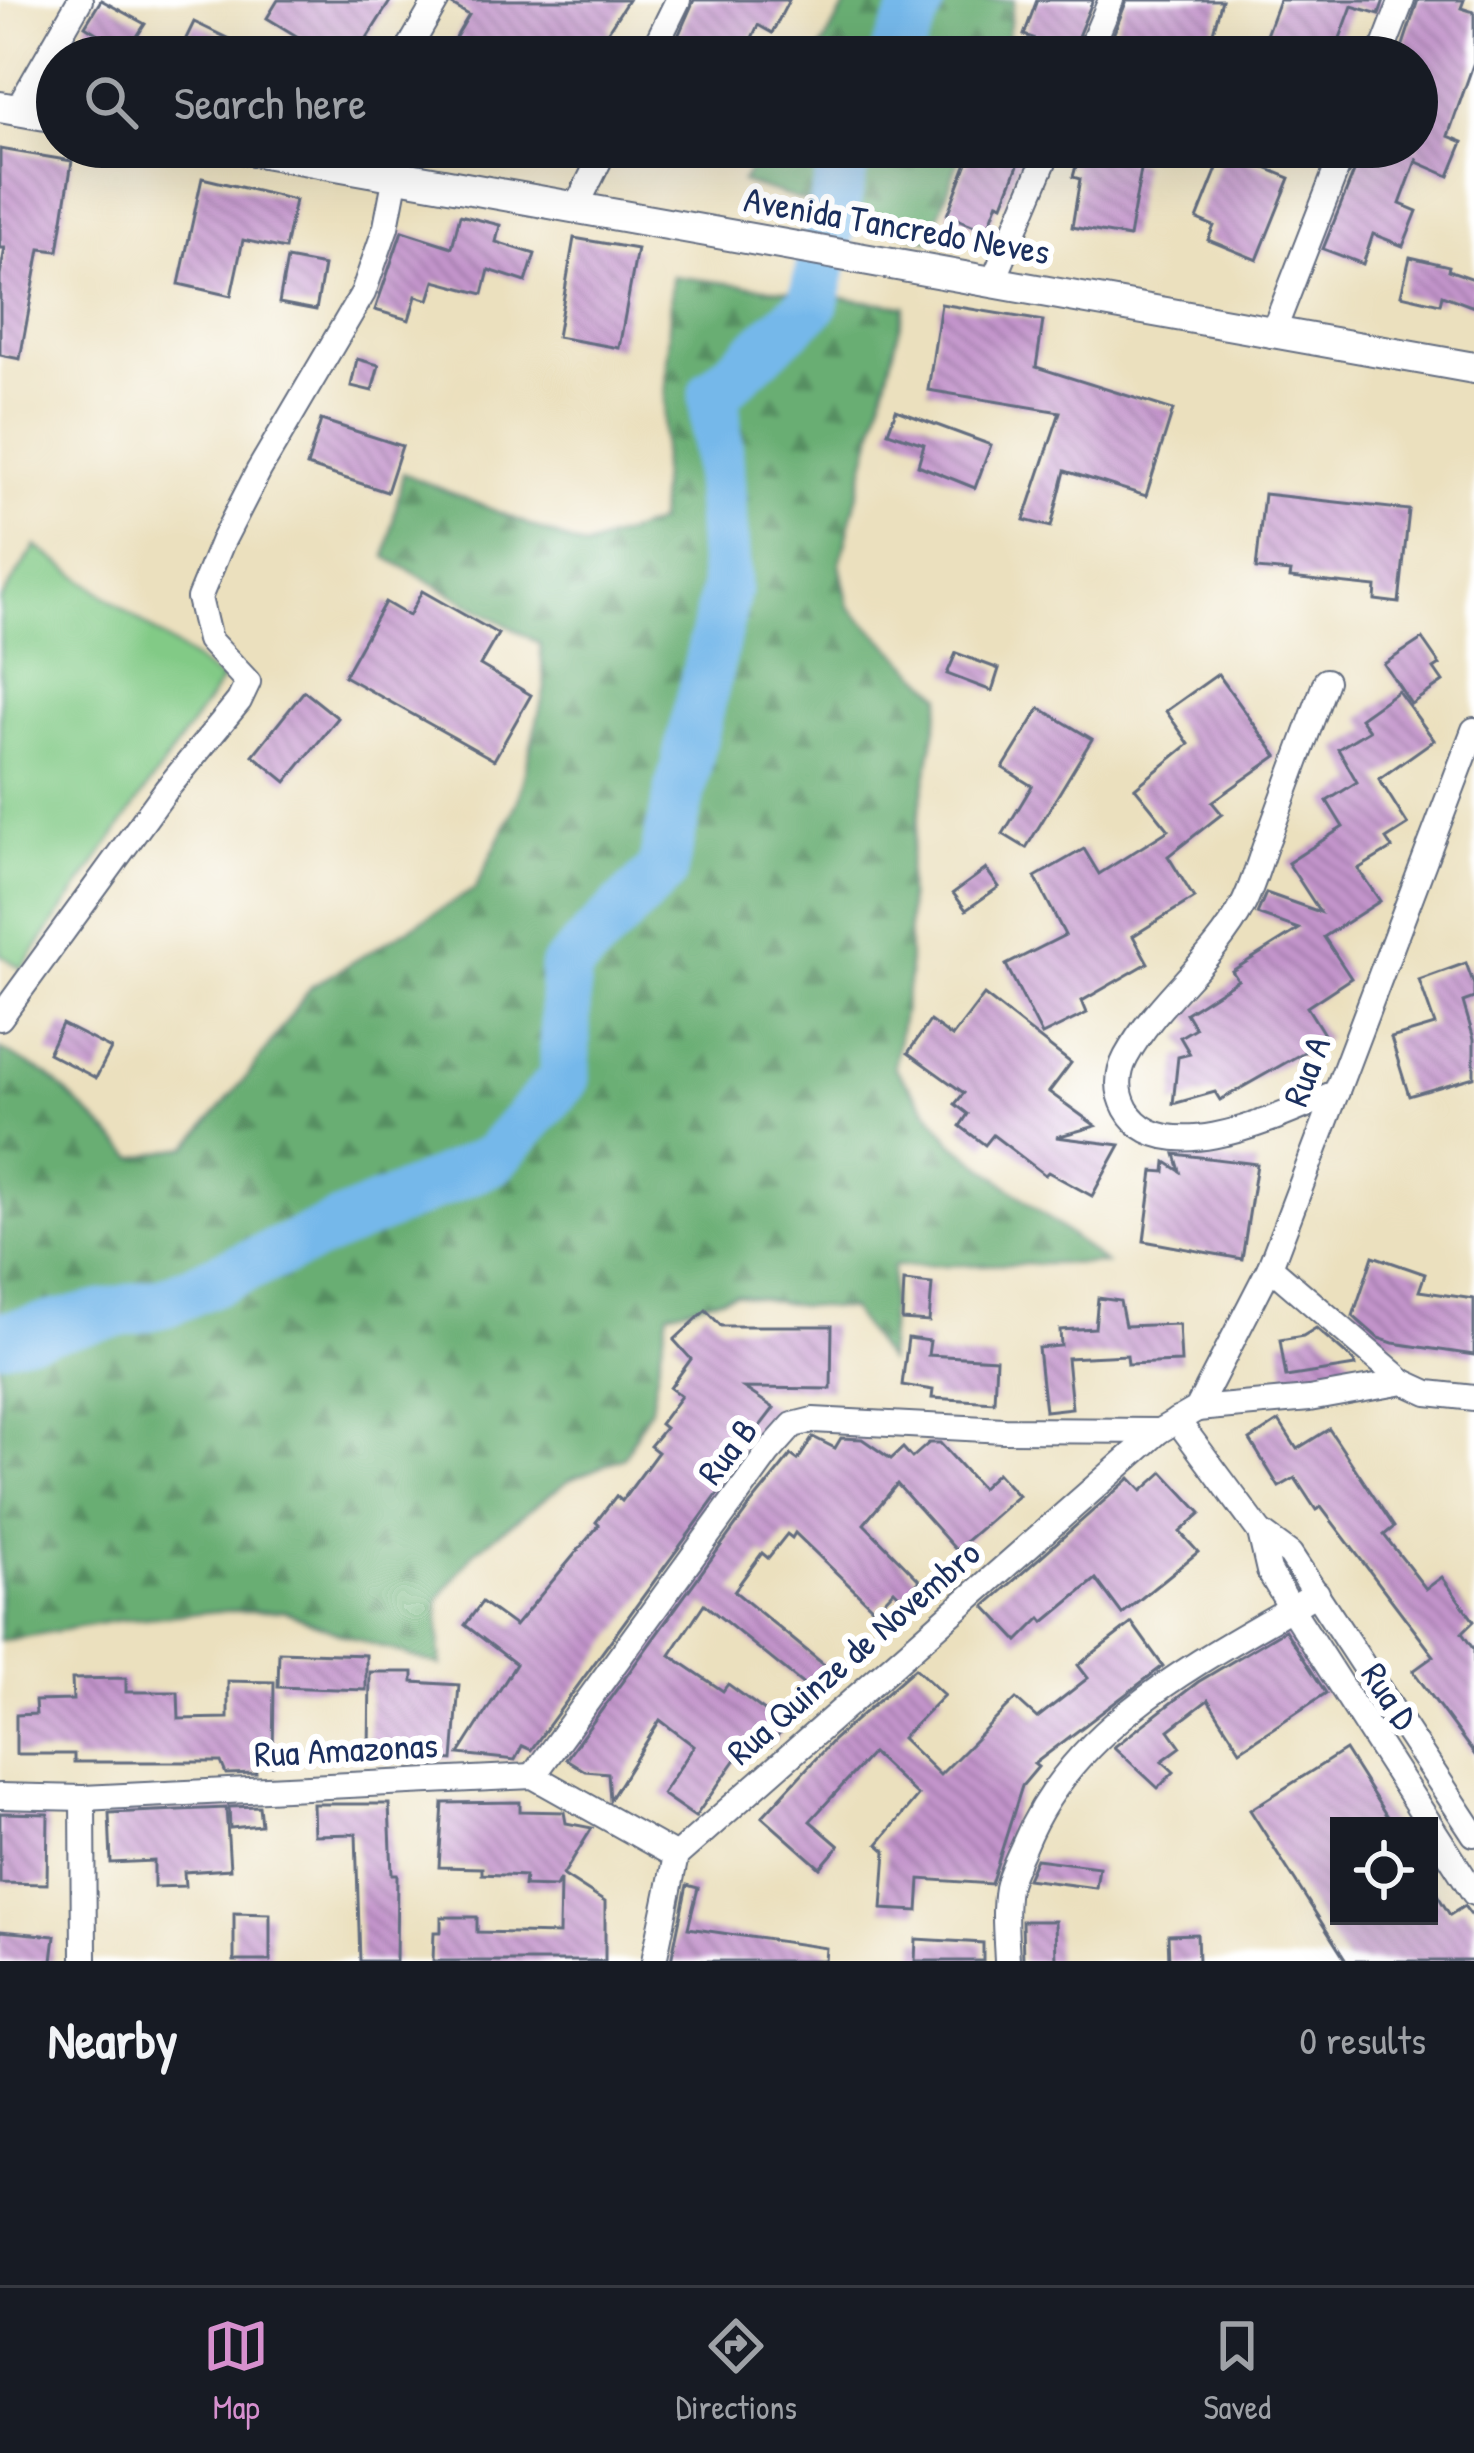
<!DOCTYPE html>
<html lang="en">
<head>
<meta charset="utf-8">
<style>
  :root { --surface:#171b24; --page:#20242c; --text:#f1f3f6; --muted:#9ea1a6; --line:#363941; --accent:#d690ce }
  body { margin:0; font-family:"Patrick Hand",sans-serif; background:var(--page); color:var(--text) }
  .controls { position:absolute; right:36px; bottom:36px; display:grid; overflow:hidden; border-radius:0px; box-shadow:0 12px 48px #0002 }
  .controls button { width:108px; height:108px; display:grid; place-items:center; padding:0; border:0; border-bottom:3px solid var(--line); background:var(--surface); color:var(--text); font:60px sans-serif }
  .list { margin:0; padding:0; list-style:none }
  h2 { display:flex; justify-content:space-between; align-items:center; height:156px; margin:0; padding:0 48px; font-size:51px }
  h2 small { font-size:39px; font-weight:400; color:var(--muted) }
  .icon { flex:none; width:66px; height:66px; fill:none; stroke:currentColor; stroke-width:2; stroke-linecap:round; stroke-linejoin:round }
  .map { position:relative; flex:none; width:1474px; height:1961px; overflow:hidden }
  .search { position:absolute; background:var(--surface); box-shadow:0 12px 48px #0002; left:36px; right:36px; top:36px; height:132px; display:flex; align-items:center; gap:30px; box-sizing:border-box; padding:0 42px; border-radius:66px; color:var(--muted); font-size:45px }
  .sheet { height:324px; background:var(--surface) }
  nav { display:flex; justify-content:space-around; align-items:center; box-sizing:border-box; height:168px; border-top:3px solid var(--line); background:var(--surface); font-size:33px; color:var(--muted) }
  nav a { display:grid; justify-items:center; gap:6px }
  nav .on { color:var(--accent) }
  .map>svg:first-child { display:block }
</style>
</head>
<body>
<div class="map">
<svg width="1474" height="1961" viewBox="0 0 1474 1961">
  <defs>
    <pattern id="forest-firs" width="22" height="20" patternUnits="userSpaceOnUse" patternTransform="scale(3)"><rect width="22" height="20" fill="#69ae73"/><path d="M5 1l3.5 6h-7zM16 11l3.5 6h-7z" fill="#568e62"/></pattern>
    <pattern id="building-back-hatch" width="6" height="6" patternUnits="userSpaceOnUse" patternTransform="scale(3)"><rect width="6" height="6" fill="#c394cb"/><path d="M-1 5l2 2M0 0l6 6M5-1l2 2" fill="none" stroke="#9e79a8"/></pattern>
  </defs>
  <rect width="100%" height="100%" fill="#fff"/>
  <filter id="ink" filterUnits="userSpaceOnUse"><feTurbulence type="fractalNoise" baseFrequency=".00833" numOctaves="2"/><feDisplacementMap in="SourceGraphic" scale="24" xChannelSelector="R" yChannelSelector="G"/><feConvolveMatrix kernelMatrix="1 2 1 2 8 2 1 2 1" color-interpolation-filters="sRGB"/></filter>
  <filter id="wash" filterUnits="userSpaceOnUse"><feTurbulence type="fractalNoise" baseFrequency=".004" numOctaves="4" result="noise"/><feDisplacementMap in="SourceGraphic" scale="48" xChannelSelector="R" yChannelSelector="G"/><feGaussianBlur stdDeviation="2.7" result="paint"/><feColorMatrix in="noise" values="0 0 0 0 0 0 0 0 0 0 0 0 0 0 0 0 0 1.4 0 .05"/><feComposite in="paint" operator="in"/></filter>
  <g filter="url(#wash)">
    <rect width="100%" height="100%" fill="#ebe0be"/>
    <polygon fill="#82ca86" stroke="#4e7c72" stroke-width="3" points="36,546 222,680 22,969 0,954 0,601"/>
    <g fill="url(#forest-firs)" stroke="#426e68" stroke-width="3">
      <polygon points="849,0 1014,0 1004,57 816,57"/>
      <polygon points="763,147 963,147 930,241 742,182"/>
      <polygon points="672,276 905,306 840,564 849,607 942,696 908,871 909,977 894,1067 952,1142 1105,1263 893,1266 887,1361 850,1309 800,1306 735,1294 668,1312 651,1406 624,1457 569,1480 475,1551 438,1600 441,1666 341,1634 284,1611 218,1611 114,1621 0,1641 0,1049 49,1076 135,1158 189,1146 248,1075 311,987 475,889 518,800 545,688 540,644 386,557 403,473 585,548 658,522"/>
    </g>
    <g fill="none" stroke-linecap="round" stroke-linejoin="round">
      <g stroke="#74b8ea" stroke-width="51">
        <polyline points="894,57 921,0"/>
        <polyline points="0,1338 167,1301 493,1159 565,1078 565,968 662,871 726,589 714,393 813,304 844,162 851,147"/>
      </g>
    </g>
    <g id="blocks">
      <g fill="url(#building-back-hatch)">
        <polygon points="101,0 145,24 127,52 85,26"/>
        <polygon points="278,0 391,0 367,38 389,52 388,57 299,57 308,43 267,18"/>
        <polygon points="453,0 628,0 608,31 615,36 601,57 444,57 469,15 452,5"/>
        <polygon points="694,0 789,0 772,33 758,25 743,57 669,57"/>
        <polygon points="1037,0 1093,0 1071,53 1058,48 1054,57 1026,57 1033,38 1024,35"/>
        <polygon points="1127,0 1222,0 1206,57 1132,57 1108,48"/>
        <polygon points="1279,0 1384,0 1379,14 1352,6 1333,57 1258,57"/>
        <polygon points="1418,0 1464,0 1461,8 1474,12 1474,62 1448,136 1463,142 1449,176 1417,162 1417,158 1400,204 1417,211 1403,246 1373,234 1363,264 1323,249 1364,147 1417,147 1417,57 1399,57"/>
        <polygon points="194,22 229,39 220,57 177,57"/>
        <polygon points="973,147 1025,147 1003,204 998,202 987,231 947,215"/>
        <polygon points="1066,147 1091,147 1142,164 1129,237 1072,227 1080,179 1073,177 1076,166 1062,162"/>
        <polygon points="0,149 72,161 58,251 40,249 20,359 0,355 0,275 5,248 0,248"/>
        <polygon points="1224,151 1290,178 1257,260 1208,240 1214,226 1197,219"/>
        <polygon points="202,178 295,200 285,249 243,240 231,296 179,284"/>
        <polygon points="460,215 500,225 496,242 535,254 526,282 489,270 483,294 435,281 429,300 416,296 409,320 375,310 402,231 452,247"/>
        <polygon points="574,238 637,249 619,348 557,337"/>
        <polygon points="1410,257 1449,266 1448,270 1474,279 1474,307 1442,295 1440,304 1401,295"/>
        <polygon points="287,259 324,266 316,310 279,303"/>
        <polygon points="941,304 1043,321 1036,367 1173,410 1146,496 1065,471 1051,527 1024,520 1060,412 928,390"/>
        <polygon points="357,359 379,365 372,391 351,386"/>
        <polygon points="896,410 991,445 975,488 918,465 924,444 888,432"/>
        <polygon points="321,420 402,446 387,492 307,466"/>
        <polygon points="1264,494 1409,510 1399,603 1375,600 1376,587 1290,578 1291,572 1256,569"/>
        <polygon points="422,591 498,634 480,665 531,695 494,760 344,676 385,602 409,616"/>
        <polygon points="1422,639 1440,665 1434,669 1443,682 1411,704 1384,664"/>
        <polygon points="956,653 999,669 992,691 947,674"/>
        <polygon points="1218,674 1277,756 1212,802 1222,814 1168,856 1194,898 1133,936 1148,963 1082,1001 1087,1013 1042,1035 1006,965 1065,935 1035,877 1084,849 1099,874 1169,830 1135,788 1189,744 1166,711"/>
        <polygon points="304,691 338,718 286,782 253,755"/>
        <polygon points="1398,691 1434,740 1379,779 1408,825 1386,839 1392,848 1358,869 1380,901 1324,937 1351,978 1307,1007 1327,1039 1220,1100 1215,1092 1173,1104 1178,1057 1190,1054 1180,1037 1195,1028 1186,1013 1238,980 1232,971 1299,929 1257,914 1266,893 1320,912 1288,863 1343,827 1327,801 1357,782 1338,749 1369,730 1360,718"/>
        <polygon points="1040,708 1092,739 1026,848 1003,834 1032,786 1003,768"/>
        <polygon points="986,869 999,887 966,910 953,893"/>
        <polygon points="1466,963 1474,985 1474,998 1463,1002 1474,1039 1474,1077 1409,1096 1391,1038 1435,1025 1419,980"/>
        <polygon points="984,995 1071,1063 1049,1092 1096,1126 1056,1137 1120,1145 1092,1196 1048,1172 1045,1175 993,1135 985,1145 960,1126 968,1114 955,1104 964,1093 908,1053 930,1021 952,1037"/>
        <polygon points="62,1024 111,1049 96,1078 48,1053"/>
        <polygon points="1175,1154 1257,1164 1242,1259 1144,1241 1153,1171 1165,1172 1166,1162 1180,1171"/>
        <polygon points="1373,1256 1425,1274 1419,1291 1474,1299 1474,1355 1393,1343 1378,1338 1353,1316"/>
        <polygon points="904,1281 932,1284 929,1322 902,1320"/>
        <polygon points="1098,1298 1120,1301 1125,1326 1179,1324 1181,1362 1128,1364 1127,1355 1067,1358 1072,1408 1045,1411 1038,1348 1061,1346 1060,1330 1095,1328"/>
        <polygon points="706,1310 721,1326 832,1326 831,1389 744,1388 774,1408 717,1482 723,1487 531,1750 522,1746 515,1760 459,1754 516,1664 465,1625 482,1602 515,1626 599,1525 596,1522 616,1496 622,1501 658,1452 650,1446 665,1428 660,1424 681,1396 670,1388 691,1359 674,1340"/>
        <polygon points="1316,1328 1354,1361 1355,1366 1286,1377 1280,1340 1303,1336"/>
        <polygon points="908,1338 930,1341 928,1355 996,1359 994,1402 932,1398 933,1390 902,1385"/>
        <polygon points="1279,1421 1297,1449 1329,1429 1394,1527 1384,1535 1426,1589 1442,1577 1474,1621 1462,1633 1474,1650 1474,1754 1413,1671 1434,1656 1321,1507 1316,1510 1295,1478 1279,1487 1250,1440"/>
        <polygon points="813,1437 835,1448 841,1438 862,1439 891,1459 903,1448 912,1458 929,1443 940,1443 981,1488 997,1473 1018,1496 956,1550 897,1484 864,1524 920,1581 902,1598 894,1590 875,1610 795,1533 792,1538 787,1534 768,1558 762,1553 734,1591 834,1673 816,1695 704,1604 670,1655 723,1691 728,1684 785,1726 771,1746 754,1734 695,1817 662,1794 694,1746 660,1720 610,1800 608,1773 585,1771 566,1759 749,1507 791,1455 798,1460"/>
        <polygon points="1163,1472 1201,1513 1180,1532 1198,1552 1122,1614 1096,1579 1044,1622 1041,1618 1018,1641 985,1606 1130,1478 1142,1491"/>
        <polygon points="1132,1623 1163,1666 1034,1764 1038,1767 1022,1786 991,1884 920,1879 918,1911 882,1909 886,1851 878,1844 918,1796 872,1753 810,1821 839,1846 820,1868 762,1817 833,1740 915,1668 944,1695 902,1738 940,1775 1016,1699 1037,1718 1088,1678 1078,1665"/>
        <polygon points="1285,1630 1326,1693 1240,1750 1208,1700 1169,1730 1181,1747 1162,1761 1174,1772 1158,1788 1114,1747 1198,1682"/>
        <polygon points="279,1652 366,1655 366,1690 278,1687"/>
        <polygon points="370,1672 413,1672 413,1682 459,1685 453,1760 416,1757 416,1753 369,1753"/>
        <polygon points="126,1678 126,1692 178,1692 179,1719 228,1718 228,1681 274,1682 273,1765 255,1765 256,1773 226,1774 221,1762 74,1762 74,1754 16,1754 16,1715 36,1714 35,1701 73,1700 72,1679"/>
        <polygon points="1345,1750 1393,1826 1339,1826 1339,1916 1429,1916 1429,1882 1450,1915 1464,1906 1474,1919 1474,1961 1346,1961 1250,1810"/>
        <polygon points="520,1802 520,1811 564,1812 566,1823 592,1828 563,1875 605,1902 605,1961 433,1961 434,1932 441,1932 441,1917 477,1917 477,1932 559,1934 560,1879 556,1887 524,1886 525,1876 482,1874 482,1868 439,1867 443,1803"/>
        <polygon points="313,1804 389,1804 392,1874 397,1874 396,1961 360,1961 356,1834 314,1835"/>
        <polygon points="259,1806 261,1825 230,1828 229,1807"/>
        <polygon points="226,1808 230,1869 184,1872 185,1886 154,1887 154,1861 111,1863 109,1813"/>
        <polygon points="0,1813 48,1814 47,1884 0,1883"/>
        <polygon points="1036,1859 1099,1867 1096,1888 1027,1879"/>
        <polygon points="687,1885 698,1888 688,1928 826,1948 825,1961 671,1961"/>
        <polygon points="234,1913 270,1914 270,1961 234,1961"/>
        <polygon points="1022,1921 1055,1921 1056,1961 1023,1961"/>
        <polygon points="0,1931 55,1936 52,1961 0,1961"/>
        <polygon points="1197,1934 1198,1961 1169,1961 1168,1935"/>
        <polygon points="916,1939 983,1943 983,1961 915,1961"/>
      </g>
    </g>
  </g>
  <g filter="url(#ink)">
    <use href="#blocks" fill-opacity="0" stroke="#646d80" stroke-width="3"/>
    <g fill="none" stroke-linecap="round" stroke-linejoin="round">
      <g stroke="#646d80" stroke-width="28">
        <g id="minor">
          <polyline points="404,57 437,0"/>
          <polyline points="650,57 678,0"/>
          <polyline points="1087,57 1111,0"/>
          <polyline points="1380,57 1402,0"/>
          <polyline points="17,110 80,0"/>
          <polyline points="576,207 606,147"/>
          <polyline points="993,282 1050,147"/>
          <polyline points="1272,335 1345,147"/>
          <path d="M1326,681C1307,733 1288,784 1269,836C1260,858 1254,883 1243,905C1213,962 1157,1000 1126,1057C1117,1074 1117,1092 1126,1109C1163,1175 1288,1112 1337,1092"/>
          <polyline points="0,1018 166,790 239,701 248,682 209,640 199,598 222,542 259,470 363,293 386,227 396,175"/>
          <polyline points="1270,1267 1404,1382"/>
          <polyline points="1197,1409 1309,1399 1404,1382 1428,1393 1474,1398"/>
          <polyline points="1177,1420 1260,1532 1290,1554 1474,1834"/>
          <polyline points="1260,1532 1269,1571 1291,1608 1474,1893"/>
          <polyline points="533,1776 768,1453 793,1425 813,1420 1004,1430 1159,1431 1197,1409 1270,1267 1474,730"/>
          <polyline points="0,1796 83,1798 533,1776 676,1856"/>
          <polyline points="83,1798 84,1961"/>
          <polyline points="654,1961 676,1856 1159,1431"/>
          <path d="M1007,1961C1006,1937 1003,1912 1007,1888C1010,1873 1018,1859 1024,1845C1075,1720 1207,1658 1317,1593"/>
        </g>
      </g>
      <g stroke="#646d80" stroke-width="34">
        <g id="tertiary">
          <polyline points="0,107 57,117"/>
          <polyline points="236,147 1474,368"/>
        </g>
      </g>
      <use href="#minor" stroke="#fff" stroke-width="24"/>
      <use href="#tertiary" stroke="#fff" stroke-width="30"/>
    </g>
  </g>
  <g text-anchor="middle" stroke-width="12" stroke-linejoin="round" paint-order="stroke">
    <g font-size="36" fill="#1b2f5e" stroke="#fff">
      <text transform="translate(897 225) rotate(10)" y="13">Avenida Tancredo Neves</text>
      <text transform="translate(1306 1071) rotate(-69)" y="13">Rua A</text>
      <text transform="translate(727 1451) rotate(-52)" y="13">Rua B</text>
      <text transform="translate(853 1652) rotate(-41)" y="13">Rua Quinze de Novembro</text>
      <text transform="translate(1390 1696) rotate(57)" y="13">Rua D</text>
      <text transform="translate(346 1749) rotate(-3)" y="13">Rua Amazonas</text>
    </g>
  </g>
</svg>
<div class="controls">
<button><svg class="icon" aria-label="locate" viewBox="0 0 24 24"><circle cx="12" cy="12" r="6"/><path d="M12 2v4M12 18v4M2 12h4M18 12h4"/></svg></button>
</div>
<div class="search"><svg class="icon" aria-label="search" viewBox="0 0 24 24"><circle cx="10" cy="10" r="6"/><path d="M15 15l6 6"/></svg>Search here</div>
</div>
<section class="sheet">
<h2>Nearby<small>0 results</small></h2>
<ul class="list">
</ul>
</section>
<nav>
<a class="on"><svg class="icon" aria-label="map" viewBox="0 0 24 24"><path d="M3 6l6-2 6 2 6-2v14l-6 2-6-2-6 2zM9 4v14M15 6v14"/></svg>Map</a>
<a><svg class="icon" aria-label="directions" viewBox="0 0 24 24"><path d="M12 3l9 9-9 9-9-9zM9 14v-3h6M13 9l2 2-2 2"/></svg>Directions</a>
<a><svg class="icon" aria-label="saved" viewBox="0 0 24 24"><path d="M7 4h10v16l-5-4-5 4z"/></svg>Saved</a>
</nav>
</body>
</html>
